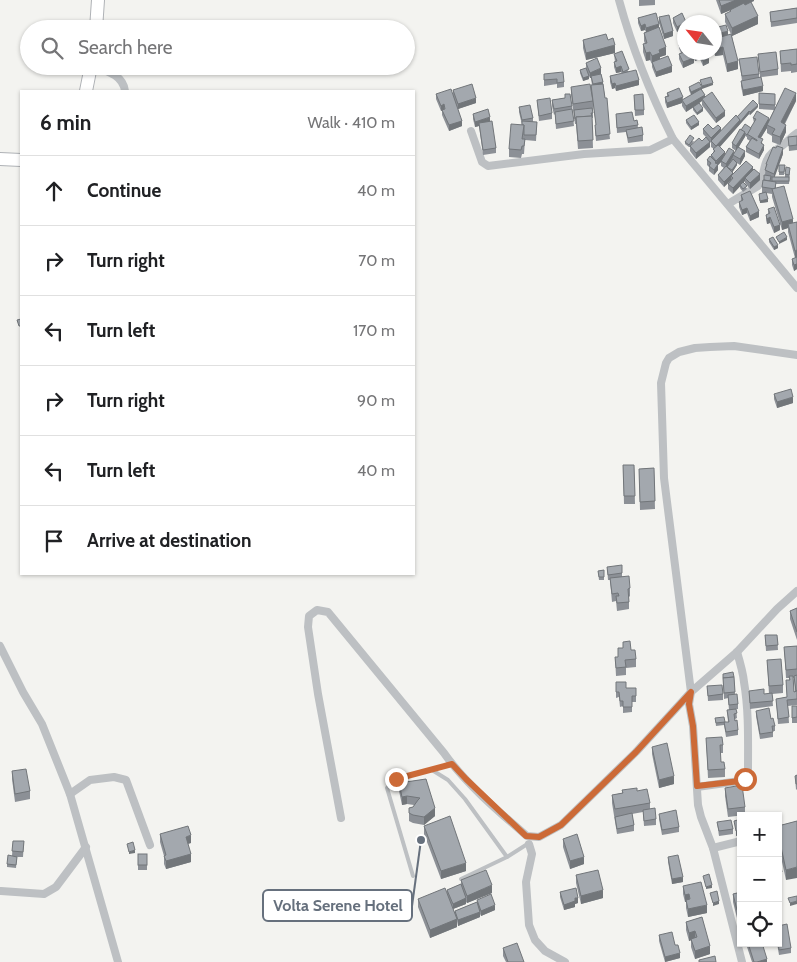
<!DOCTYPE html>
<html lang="en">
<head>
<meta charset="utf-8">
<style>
  :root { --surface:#fff; --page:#f2f2f2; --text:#202124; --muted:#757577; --line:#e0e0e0 }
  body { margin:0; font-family:Cabin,sans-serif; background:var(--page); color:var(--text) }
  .controls { position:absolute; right:15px; bottom:15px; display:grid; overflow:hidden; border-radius:0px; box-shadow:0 1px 4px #0004 }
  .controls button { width:45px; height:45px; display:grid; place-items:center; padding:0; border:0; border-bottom:1px solid var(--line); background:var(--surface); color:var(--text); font:25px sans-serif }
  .compass { position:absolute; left:677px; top:15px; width:45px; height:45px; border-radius:50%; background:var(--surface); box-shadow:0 1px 4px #0004; rotate:300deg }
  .stop { position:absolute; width:15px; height:15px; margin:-11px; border:4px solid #cc6a37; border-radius:50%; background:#fff }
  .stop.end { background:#cc6a37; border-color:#fff; box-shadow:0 1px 5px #0008 }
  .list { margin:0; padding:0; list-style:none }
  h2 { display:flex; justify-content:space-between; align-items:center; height:65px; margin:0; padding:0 20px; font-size:21px }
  h2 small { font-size:16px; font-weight:400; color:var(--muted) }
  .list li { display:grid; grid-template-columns:32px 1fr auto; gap:15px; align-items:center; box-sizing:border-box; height:70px; padding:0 20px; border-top:1px solid var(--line) }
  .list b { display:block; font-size:19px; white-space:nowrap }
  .list em { font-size:16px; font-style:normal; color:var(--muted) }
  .icon { flex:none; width:28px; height:28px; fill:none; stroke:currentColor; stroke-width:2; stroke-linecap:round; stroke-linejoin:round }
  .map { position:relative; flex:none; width:797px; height:962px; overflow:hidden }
  .search { position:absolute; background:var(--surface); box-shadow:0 1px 4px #0004; left:20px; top:20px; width:395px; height:55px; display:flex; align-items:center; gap:12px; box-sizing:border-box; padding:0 18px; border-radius:28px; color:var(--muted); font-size:19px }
  .panel { position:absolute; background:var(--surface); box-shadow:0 1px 4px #0004; left:20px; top:90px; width:395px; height:485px; border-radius:0px }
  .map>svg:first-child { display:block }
</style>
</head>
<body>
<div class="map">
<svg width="797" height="962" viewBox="0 0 797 962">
  <rect width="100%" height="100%" fill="#f3f3f0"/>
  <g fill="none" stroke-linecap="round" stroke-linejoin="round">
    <g stroke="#afb2b6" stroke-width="14">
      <g id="primary">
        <polyline points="96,29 98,0"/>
        <polyline points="86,91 91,66"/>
        <polyline points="0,159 21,160"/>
      </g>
    </g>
    <g stroke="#bdc0c3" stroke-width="4">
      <polyline points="432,770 448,780 465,799 507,857"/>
      <polyline points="413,876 387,788 396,779 452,764"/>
      <polyline points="461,879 507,857 529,843"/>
    </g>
    <g stroke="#bdc0c3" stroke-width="8">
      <path d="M619,0C632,48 651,95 673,139L797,288"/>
      <path d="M93,66C107,71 123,75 125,91"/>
      <polyline points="471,131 482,162 488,166 584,154 650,150 673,139"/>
      <path d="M728,204L758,186C764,178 763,168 767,160C770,153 776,150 782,146C787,142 791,137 797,133"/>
      <polyline points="0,646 23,692 42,724 70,794 118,962"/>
      <path d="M697,787L740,781C746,779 747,776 748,771C748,741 749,711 744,682C743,672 740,662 737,652"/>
      <polyline points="70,794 90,780 114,777 126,780 150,845"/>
      <path d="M341,818L318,694L308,627L309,616L317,610L328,612L444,753C465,783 499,812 527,836L539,837L561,825L636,752L691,692L737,652L777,609L797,591"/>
      <polyline points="529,844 532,854 526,882 529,925 535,940 545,951 565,962"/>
      <polyline points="713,848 741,841"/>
      <polyline points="1,891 44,894 56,887 86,847"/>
      <polyline points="742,962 713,848 701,817 698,805 693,726 689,704 691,692 664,478 661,383 666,363 669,358 679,352 695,348 710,347 734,346 797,355"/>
    </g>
    <use href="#primary" stroke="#fff" stroke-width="12"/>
  </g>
  <g fill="#8c9096" fill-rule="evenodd">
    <polygon points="639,0 655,0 655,5 639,6"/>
    <polygon points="716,0 754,0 754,1 751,2 758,24 732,36 738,69 727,72 723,55 715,56 714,52 714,28 728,35 731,34 725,22 725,14 730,12 730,10 721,14"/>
    <polygon points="797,8 797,23 771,27 770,12"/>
    <polygon points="682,13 677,32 673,23 673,18"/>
    <polygon points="659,17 673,36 664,39 659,23"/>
    <polygon points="638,18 659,28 666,55 660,57 660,59 672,72 656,77 652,67 652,64 650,60 646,61 643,52 643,44 645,44 644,41 644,33 646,32 645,30 641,31 638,23"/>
    <polygon points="583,40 608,40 615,53 586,60 583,48"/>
    <polygon points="679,45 694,63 683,68 679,59 679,54 681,53 679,48"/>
    <polygon points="797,49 797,72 791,73 791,71 781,72 780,51"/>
    <polygon points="693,52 707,52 709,63 703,66 700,59 695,61 693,56"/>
    <polygon points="614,54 629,72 639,85 616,91 615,88 612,89 610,82 610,76 622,74 621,72 616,73 614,67 614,62 615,62"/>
    <polygon points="758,54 778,69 778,75 761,77 763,91 743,96 741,86 741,81 742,81 739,59 759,74 759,77 760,77"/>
    <polygon points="586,63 601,74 603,82 610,139 596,141 595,130 596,125 591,91 591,85 592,85 591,78 590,78 589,76 589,79 583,81 580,73 580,70 586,68"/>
    <polygon points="544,74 564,82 564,87 557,88 557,84 544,86"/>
    <polygon points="571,87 593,101 593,118 592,118 593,148 578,149 576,124 575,124 571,95"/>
    <polygon points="689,87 702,90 705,98 725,116 716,123 702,105 702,101 699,103 703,111 697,115 693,110 693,107 699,104 686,112 682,106 682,103 667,108 665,102 665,97 667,96 667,93 683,100 691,95 689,90"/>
    <polygon points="453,90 476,103 458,109 462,126 449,131 442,115 442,110 441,111 436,99 436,94 453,96"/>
    <polygon points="759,93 775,94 775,109 796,101 785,124 786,132 780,145 772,142 772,136 767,133 767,128 761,138 764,150 759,159 746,152 746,147 750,141 747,139 747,137 745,136 739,147 745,156 740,165 737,163 737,165 732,172 733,175 753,170 760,180 750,189 745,183 745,181 743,182 747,189 743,192 740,188 740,186 733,194 728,189 728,184 731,180 724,187 718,180 718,175 724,168 721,166 721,162 718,165 718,170 714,175 709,171 709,167 707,165 707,160 711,157 711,155 713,153 714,149 711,147 711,143 710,142 710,147 696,159 690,151 690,147 689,147 685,144 685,142 694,141 692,144 702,141 706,137 703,134 703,129 713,129 721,131 737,117 758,107 750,115 749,114 720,147 725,154 734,154 736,151 732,148 732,143 741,130 751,128 754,123 753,118 769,120 774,110 759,109"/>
    <polygon points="565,94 572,106 574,126 556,129 555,114 554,115 552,106 552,100 565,98"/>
    <polygon points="634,95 644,110 644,115 635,116"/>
    <polygon points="537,100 552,113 552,119 539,121"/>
    <polygon points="519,107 533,118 533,122 537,122 536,141 525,140 524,154 522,154 521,158 509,157 509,149 522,125 519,112"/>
    <polygon points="473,114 490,121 496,148 496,153 483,155 479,126 475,127 473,119"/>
    <polygon points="616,114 634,121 637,120 638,128 643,135 643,141 628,143 626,132 617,133"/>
    <polygon points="686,120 699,125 691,130 686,123"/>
    <polygon points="797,136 797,150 789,151 788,137"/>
    <polygon points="783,154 774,177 785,177 785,174 790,171 789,184 776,184 776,188 793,223 797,222 797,269 794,271 792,265 792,259 795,258 788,232 788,228 782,230 772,197 772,194 766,193 768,202 760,203 759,196 759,194 762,193 762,187 765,175 766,164"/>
    <polygon points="779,165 785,165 784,175 779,175"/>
    <polygon points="741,195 759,217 750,221 747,213 742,215 739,207 739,202 741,201"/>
    <polygon points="768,209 780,230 774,233 770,223 767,224 766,220 766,215 768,214"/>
    <polygon points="769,239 778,248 774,250 769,242"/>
    <polygon points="774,394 793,403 777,408 774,399"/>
    <polygon points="623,465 634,465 635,504 624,504"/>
    <polygon points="654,468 655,509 640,510 639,469"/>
    <polygon points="607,567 622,573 622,576 630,588 630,596 629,597 629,609 617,611 616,601 612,602 610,580 608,580"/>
    <polygon points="604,570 604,580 599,580 598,571"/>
    <polygon points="797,608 797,640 790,619 790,611"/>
    <polygon points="765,635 777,635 778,650 766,651"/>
    <polygon points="623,642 631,650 636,659 636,667 626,668 626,675 616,676 615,657 618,657 618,648 623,648"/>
    <path d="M797,646V705L788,706L789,723L778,724L776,699L787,697L786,680H789V678H786L784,647ZM793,678H794L795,691L794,692Z"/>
    <polygon points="767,660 783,685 783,693 772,694 773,706 750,709 749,691 764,694 769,694"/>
    <polygon points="723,676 734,677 735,694 738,704 738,709 736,709 737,718 735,719 738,730 738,735 726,737 724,725 716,726 715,718 725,722 728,722 727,710 729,710 728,698 724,699"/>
    <polygon points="616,682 626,688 636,688 636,702 632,702 632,712 623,713 623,706 620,707 619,697 616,698"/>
    <polygon points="707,686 723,694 723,700 708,701"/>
    <rect x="792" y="706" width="5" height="17"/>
    <polygon points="756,711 771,719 775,726 775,731 773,731 773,737 760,739 756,716"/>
    <polygon points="706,738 723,745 723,753 720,753 721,762 725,769 725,777 708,778"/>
    <polygon points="652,747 674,784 659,788 652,754"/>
    <polygon points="12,771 30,791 30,799 15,802 12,779"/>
    <polygon points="797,775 797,789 796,790 795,776"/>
    <polygon points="426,779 435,816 424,825 413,823 409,821 409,808 413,807 414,805 407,804 402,805 399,791 399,783"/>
    <polygon points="725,788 745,807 745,815 728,817 725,796"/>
    <polygon points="622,790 637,791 650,803 650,809 656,819 656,825 644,826 643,812 632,814 634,825 634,831 617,834 612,803 612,795 622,793"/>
    <polygon points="659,814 679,827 679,832 662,835 659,819"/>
    <polygon points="797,821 786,880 778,844 778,826"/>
    <polygon points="717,822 733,829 733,834 719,836"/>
    <polygon points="424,826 466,871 441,879 424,834"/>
    <polygon points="160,834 191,843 188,844 191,862 166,869 164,864 164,856 160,842"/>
    <polygon points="563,839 584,864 570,869 563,847"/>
    <polygon points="13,841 24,841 23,857 17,857 16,868 7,867 7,864 12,856"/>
    <rect x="138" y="854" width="9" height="16"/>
    <polygon points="668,857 683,882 672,884 668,862"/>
    <polygon points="576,875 603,898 581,904 576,883"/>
    <polygon points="461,880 492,893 467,903 466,902 466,904 453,909 455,914 455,911 477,902 477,900 495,910 481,916 480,914 480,917 458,926 457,921 457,927 430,938 418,907 418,899 447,895 447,890 461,884"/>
    <polygon points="683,886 707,913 688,917 686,908 686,902 685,902 683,894"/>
    <polygon points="560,892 578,903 575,904 575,907 564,910 560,897"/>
    <polygon points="741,892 741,917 737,918 733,902 733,894"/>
    <polygon points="702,917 710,954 695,959 691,947 691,940 689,941 686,930 686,922"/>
    <polygon points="659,935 675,945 680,958 665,962 659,941"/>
    <polygon points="747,943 767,962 752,962 747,947"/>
    <polygon points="777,943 791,948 791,953 779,955"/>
    <polygon points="503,948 524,962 506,962 503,956"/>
  </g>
  <g fill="#72767a">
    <polygon points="736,0 754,0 754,1 721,14 721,6"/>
    <polygon points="758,16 758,24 732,36 732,28"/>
    <polygon points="684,23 684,28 677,32 677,27"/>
    <polygon points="645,24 645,30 641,31 641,26"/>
    <polygon points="659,24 659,29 646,33 646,28"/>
    <polygon points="673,31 673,36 664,39 664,34"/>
    <polygon points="728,31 728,36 714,41 714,35"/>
    <polygon points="615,45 615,53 586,60 586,53"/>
    <polygon points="666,47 666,55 660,57 660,61 652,62 652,64 652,56 659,50"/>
    <polygon points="723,47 723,55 715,56 715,49"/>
    <polygon points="650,52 650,60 646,61 646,53"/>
    <polygon points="700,54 700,59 695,61 695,56"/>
    <polygon points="694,58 694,63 683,68 683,62"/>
    <polygon points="709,58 709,63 703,66 703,61"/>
    <polygon points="738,61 738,69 727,72 727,64"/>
    <polygon points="621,66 621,72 616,73 616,68"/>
    <polygon points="672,66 672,72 656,77 656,72"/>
    <polygon points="601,68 601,74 590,78 590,73"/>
    <polygon points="589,76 589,79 583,81 583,78"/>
    <polygon points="639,80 639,85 616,91 616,86"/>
    <polygon points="603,82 603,87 593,89 593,84"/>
    <polygon points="615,83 615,88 612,89 612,84"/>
    <polygon points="713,83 713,85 702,89 702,86"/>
    <polygon points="763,86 763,91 743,96 743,90"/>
    <polygon points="702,87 702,90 691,95 691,92"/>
    <polygon points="796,93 796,101 781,130 781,122"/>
    <polygon points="705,95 705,100 702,99 702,101 686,112 686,106"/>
    <polygon points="683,97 682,103 667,108 667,103"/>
    <polygon points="476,98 476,103 458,109 458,104"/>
    <polygon points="444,104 444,110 441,111 441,106"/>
    <polygon points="758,105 758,107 750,115 750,112"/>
    <polygon points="703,108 703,111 697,115 697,113"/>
    <polygon points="725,111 725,116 716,123 716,118"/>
    <polygon points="749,111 749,114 716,151 716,146 740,120"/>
    <polygon points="490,117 490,122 479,123 479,126 475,127 475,122"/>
    <polygon points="769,118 769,124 767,125 767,128 758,142 758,137"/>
    <polygon points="462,121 462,126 449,131 449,125"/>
    <polygon points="699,122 699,125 691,130 691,127"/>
    <polygon points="786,125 786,132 780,145 780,137"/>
    <polygon points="721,128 721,133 711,141 711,143 711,138"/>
    <polygon points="745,132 745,137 736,151 736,146"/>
    <polygon points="710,142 710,147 696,159 696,153"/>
    <polygon points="764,145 764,150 759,159 759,154"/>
    <polygon points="783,148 783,154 774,179 774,174"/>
    <polygon points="734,151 734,156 733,155 733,157 726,169 726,164"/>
    <polygon points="745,151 745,156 740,165 740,159"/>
    <polygon points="725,152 725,158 718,165 718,170 714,175 714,170 715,163"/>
    <polygon points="737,163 737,165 732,173 732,170"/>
    <polygon points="753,167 753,172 745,178 745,181 733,194 733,188"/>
    <polygon points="733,173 733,178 731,176 731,180 724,187 724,182"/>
    <polygon points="760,174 760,180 750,189 750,183"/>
    <polygon points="768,199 768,202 760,203 760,201"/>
    <polygon points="747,208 747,213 742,215 742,210"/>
    <polygon points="759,211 759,217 750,221 750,216"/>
    <polygon points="770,217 770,223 767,224 767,219"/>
    <polygon points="793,219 793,227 788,224 788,228 782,230 782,222"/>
    <polygon points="780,225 780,230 774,233 774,227"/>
    <polygon points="787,237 787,240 779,244 779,242"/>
    <polygon points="778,245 778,248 774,250 774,247"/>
    <polygon points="797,250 797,258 795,259 795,251"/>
    <polygon points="797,264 797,269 794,271 794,265"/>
    <polygon points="793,397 793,403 777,408 777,402"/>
    <polygon points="674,776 674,784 659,788 659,780"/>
    <polygon points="407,796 407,804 402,805 402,797"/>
    <polygon points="435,808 435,816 424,825 424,817"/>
    <polygon points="741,830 741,835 736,836 736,831"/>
    <polygon points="191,835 191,843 186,844 186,837"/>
    <polygon points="135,850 135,853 129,854 129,852"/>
    <polygon points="191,854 191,862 166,869 166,861"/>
    <polygon points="584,857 584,864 570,869 570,861"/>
    <polygon points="466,863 466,871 441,879 441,871"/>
    <polygon points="797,867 797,878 786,880 786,870"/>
    <polygon points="782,872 782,880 778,881 778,873"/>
    <polygon points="683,877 683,882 672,884 672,879"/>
    <polygon points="492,885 492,893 467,903 467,896"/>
    <polygon points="712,885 712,888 706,889 706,887"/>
    <polygon points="603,890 603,898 581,904 581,896"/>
    <polygon points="689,894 689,902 686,900 686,902 685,902 685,895"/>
    <polygon points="466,898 466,904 453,909 453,904"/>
    <polygon points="575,898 578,898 578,903 575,904 575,907 564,910 564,905"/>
    <polygon points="719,901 719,904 713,906 713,903"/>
    <polygon points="797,901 797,904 790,906 790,903"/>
    <polygon points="495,905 495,910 481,916 481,911"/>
    <polygon points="707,905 707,913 688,917 688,909"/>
    <polygon points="741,909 741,917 737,918 737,910"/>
    <polygon points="480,912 480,917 458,926 458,920"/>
    <polygon points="457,919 457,927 430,938 430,930"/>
    <polygon points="695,931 695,939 689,941 689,933"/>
    <polygon points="710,946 710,954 695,959 695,951"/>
    <polygon points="680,953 680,958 665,962 665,957"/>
    <polygon points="767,959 767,962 757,962"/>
  </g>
  <g fill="#a3a8ae" stroke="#72767a">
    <polygon points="719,0 736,0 721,6"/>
    <polygon points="751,2 758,16 732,28 725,14 731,11 730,10 744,3 745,5"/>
    <polygon points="797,8 797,18 771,22 770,12"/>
    <polygon points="656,13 659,24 646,28 645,24 641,26 638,18"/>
    <polygon points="682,13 686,22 677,27 673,18"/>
    <polygon points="669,15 673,31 664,34 659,17"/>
    <polygon points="726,25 728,31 714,35 714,28"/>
    <polygon points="659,27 666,47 659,50 660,53 652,56 650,52 646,53 643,44 647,43 644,33"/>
    <polygon points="606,34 608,40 613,38 615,45 586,53 583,40"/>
    <polygon points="731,34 738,61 727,64 723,47 715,49 714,39"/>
    <polygon points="684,44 684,51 682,52 679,45"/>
    <polygon points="797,49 797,64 791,65 791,63 781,64 780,51"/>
    <polygon points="622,51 629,69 623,72 621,66 616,68 614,62 617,61 614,54"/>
    <polygon points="684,52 691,52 694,58 683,62 679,54"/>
    <polygon points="694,52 707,52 709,58 703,61 700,54 695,56"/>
    <polygon points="776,52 778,69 760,72 758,54"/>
    <polygon points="668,56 672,66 656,72 652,62"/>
    <polygon points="757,57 759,74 742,76 739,59"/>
    <polygon points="597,58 601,68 590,73 586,63"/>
    <polygon points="586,68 589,76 583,78 580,70"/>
    <polygon points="636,70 639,80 616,86 615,83 612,84 610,76"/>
    <polygon points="563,72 564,82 557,83 557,79 544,80 544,74"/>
    <polygon points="601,74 603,82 593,84 591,76"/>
    <polygon points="711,77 713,83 702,86 700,80"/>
    <polygon points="761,77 763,86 743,90 741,81"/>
    <polygon points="699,82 702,87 691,92 689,87"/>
    <polygon points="472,84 476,98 458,104 453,90"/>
    <polygon points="590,84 593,101 573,104 571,87"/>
    <polygon points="603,84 605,98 607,98 610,134 596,136 595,125 596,125 591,85"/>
    <polygon points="679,88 683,97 667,103 665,97 669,96 667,93"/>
    <polygon points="785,88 796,93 781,122 786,125 780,137 772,134 775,129 767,125"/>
    <polygon points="451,89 462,121 449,125 442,110 445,109 444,104 441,106 436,94"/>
    <polygon points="701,89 705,95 686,106 682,100"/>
    <polygon points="712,92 725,111 716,118 702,99"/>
    <polygon points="759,93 775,94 775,105 759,104"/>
    <polygon points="565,94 570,94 572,106 554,109 552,100 565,98"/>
    <polygon points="643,94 644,110 635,110 634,95"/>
    <polygon points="550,98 552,113 539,116 537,100"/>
    <polygon points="753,100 758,105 750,112 749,111 740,122 740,120 737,117"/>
    <polygon points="699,103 703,108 697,113 693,107"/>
    <polygon points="530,105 533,118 522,120 519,107"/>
    <polygon points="592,108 593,113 591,113 592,116 576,117 576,119 575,119 574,110"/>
    <polygon points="488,109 490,117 475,122 473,114"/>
    <polygon points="572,109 574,121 556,124 555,112"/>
    <polygon points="757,111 769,118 758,137 763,139 761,143 764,145 759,154 746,147 752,138 757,141 757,140 747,134 756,119 753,118"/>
    <polygon points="632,112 634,121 637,120 638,125 617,128 616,114"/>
    <polygon points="694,115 699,122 691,127 686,120"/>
    <polygon points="736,115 740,120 716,146 711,141"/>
    <polygon points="592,116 593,140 578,141 576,117"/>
    <polygon points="492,121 496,148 483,150 479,123"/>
    <polygon points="522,121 537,122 536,135 524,135 524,125 522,125"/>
    <polygon points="511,124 524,125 522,139 525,139 524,146 522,146 521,150 509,149"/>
    <polygon points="708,124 713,129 718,125 721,128 711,138 703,129"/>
    <polygon points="745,124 751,128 747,135 741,130"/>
    <polygon points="642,127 643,135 628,138 626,130"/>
    <polygon points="740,129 745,132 736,146 732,143"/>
    <polygon points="690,135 694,138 689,145 685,142"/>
    <polygon points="797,136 797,145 789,146 788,137"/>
    <polygon points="706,137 710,142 696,153 690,146 699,138 702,141"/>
    <polygon points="718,145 725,152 716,161 711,155 715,151 713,149"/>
    <polygon points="777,146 783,148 774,174 765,170 767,164 766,164 773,147 776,148"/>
    <polygon points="738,147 745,151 740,159 733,155"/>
    <polygon points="729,148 734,151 726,164 721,161"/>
    <polygon points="710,156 716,162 715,163 718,164 714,170 709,166 711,163 707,160"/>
    <polygon points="733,159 737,163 732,170 727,167"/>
    <polygon points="746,161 753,167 733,188 728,184 733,178 731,176"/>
    <polygon points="779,165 785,165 784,172 779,172"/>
    <polygon points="726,166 733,173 724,182 718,175"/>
    <polygon points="786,167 790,168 789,175 785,174"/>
    <polygon points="754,169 760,174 750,183 745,178"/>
    <polygon points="764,175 771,176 770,181 764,180"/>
    <rect x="772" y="177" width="17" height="4"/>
    <polygon points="763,180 776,182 775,189 762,187"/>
    <polygon points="743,182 747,186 743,189 740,185"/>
    <polygon points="784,186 793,219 782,222 772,189"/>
    <polygon points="750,191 759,211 750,216 747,208 742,210 739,202 743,200 741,195"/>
    <polygon points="766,192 768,199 760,201 759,194"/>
    <polygon points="774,207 780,225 774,227 770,217 767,219 766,215 770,213 768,209"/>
    <polygon points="797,222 797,250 795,251 788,224"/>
    <polygon points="784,232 787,237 779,242 776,237"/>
    <polygon points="773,237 778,245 774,247 769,239"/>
    <polygon points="797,257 797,264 794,265 792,259"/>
    <polygon points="21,319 21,326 19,326 17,320"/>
    <polygon points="791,389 793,397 777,402 774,394"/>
    <polygon points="623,465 634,465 635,496 624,496"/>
    <polygon points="654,468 655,501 640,502 639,469"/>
    <polygon points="622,565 622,573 608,575 607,567"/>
    <polygon points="604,570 604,577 599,577 598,571"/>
    <polygon points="629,576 630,588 628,589 629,602 617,603 616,596 619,596 618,593 612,594 610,578"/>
    <polygon points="797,608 797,632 790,611"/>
    <polygon points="765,635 777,635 778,645 766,646"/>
    <polygon points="630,641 631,650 635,650 636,659 625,660 626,667 616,668 615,657 618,657 618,648 623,648 623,642"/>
    <polygon points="797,646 797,669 786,670 784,647"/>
    <polygon points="781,659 783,685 769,686 767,660"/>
    <polygon points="733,672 734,677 723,678 723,674"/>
    <polygon points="797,675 797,690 796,691 794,676"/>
    <polygon points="789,676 793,676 794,692 797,691 797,699 787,700 789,717 778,719 776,699 787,697 786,680 790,680"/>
    <polygon points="734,677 735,692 724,693 723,678"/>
    <polygon points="616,682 626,682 626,688 636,688 636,696 632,696 632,707 623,707 623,701 620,701 619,692 616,692"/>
    <polygon points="722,685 723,694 708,696 707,686"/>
    <polygon points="764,689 764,694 772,693 773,701 750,703 749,691"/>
    <polygon points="737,694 738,704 729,705 728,695"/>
    <polygon points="792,706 797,706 797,717 792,718"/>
    <polygon points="769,708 771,719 773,718 775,726 772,726 773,732 760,734 756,711"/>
    <polygon points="736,709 737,713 734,714 735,721 737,720 738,730 726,732 724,722 729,722 727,710"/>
    <polygon points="724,717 725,722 716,723 715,718"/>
    <polygon points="722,737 723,745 720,745 721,762 724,762 725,769 708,770 706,738"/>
    <polygon points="667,743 674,776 659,780 652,747"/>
    <polygon points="26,769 30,791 15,794 12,771"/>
    <polygon points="797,775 797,784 796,784 795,776"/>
    <polygon points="426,779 435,808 424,817 413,815 409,813 409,808 413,807 418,800 420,798 407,796 402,797 399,783"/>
    <polygon points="742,785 745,807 728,809 725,788"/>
    <polygon points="637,788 637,791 647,789 650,803 615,809 612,795 623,793 622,790"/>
    <polygon points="655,808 656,819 644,821 643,810"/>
    <polygon points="676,810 679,827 662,830 659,814"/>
    <polygon points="632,813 634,825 617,829 615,817"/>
    <polygon points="450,816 466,863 441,871 424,826"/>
    <polygon points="741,819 741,830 736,831 734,821"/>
    <polygon points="731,820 733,829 719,831 717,822"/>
    <polygon points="797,821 797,867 786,870 778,833 778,826"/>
    <polygon points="188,826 191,835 186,837 191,854 166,861 164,856 166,855 160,834"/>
    <polygon points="577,834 584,857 570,861 563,839"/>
    <polygon points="13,841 24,841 23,852 12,851"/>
    <polygon points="133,842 135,850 129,852 127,844"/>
    <rect x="138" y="854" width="9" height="11"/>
    <polygon points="778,854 782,872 778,873"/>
    <polygon points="8,855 17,857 16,865 7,864"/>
    <polygon points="678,855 683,877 672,879 668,857"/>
    <polygon points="486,870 492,885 467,896 461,880"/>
    <polygon points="598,870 603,890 581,896 576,875"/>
    <polygon points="709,874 712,885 706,887 703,876"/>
    <polygon points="701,882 707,905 688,909 686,900 690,899 689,894 685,895 683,886"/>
    <polygon points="461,884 466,898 453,904 447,890"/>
    <polygon points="445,888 457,919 430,930 418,899"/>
    <polygon points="576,888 578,898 575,898 575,901 564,905 560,892"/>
    <polygon points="717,891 719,901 713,903 710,893"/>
    <polygon points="741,892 741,909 737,910 733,894"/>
    <polygon points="491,894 495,905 481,911 477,900"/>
    <polygon points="797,896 797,901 790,903 788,898"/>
    <polygon points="477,902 480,912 458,920 455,911"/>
    <polygon points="702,917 710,946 695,951 691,939 697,937 695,931 689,933 686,922"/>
    <polygon points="787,924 791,948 779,950 778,943 778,926"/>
    <polygon points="672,932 675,945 678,945 680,953 665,957 659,935"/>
    <polygon points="517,943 524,962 508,962 503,948"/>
    <polygon points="748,943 762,943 767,959 757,962 754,962"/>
    <polygon points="715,956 716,962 699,962 699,960"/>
  </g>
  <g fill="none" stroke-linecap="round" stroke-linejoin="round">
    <polyline stroke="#cc6a37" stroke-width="6" points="396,779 452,764 466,779 526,836 539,837 561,825 636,752 691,692 689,704 693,726 697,786 740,781 745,779"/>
  </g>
  <path fill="none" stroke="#66707d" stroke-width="2" d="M421 840L412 906"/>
  <circle fill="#66707d" stroke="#fff" stroke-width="2" cx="421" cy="840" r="5"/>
  <rect fill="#fff" stroke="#66707d" stroke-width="2" x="263" y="890" width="149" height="31" rx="5"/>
  <g font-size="16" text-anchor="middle" font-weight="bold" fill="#66707d">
    <text x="338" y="911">Volta Serene Hotel</text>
  </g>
</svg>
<div class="controls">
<button>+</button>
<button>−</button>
<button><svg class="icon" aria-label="locate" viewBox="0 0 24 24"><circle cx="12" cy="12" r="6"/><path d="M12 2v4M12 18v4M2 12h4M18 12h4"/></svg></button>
</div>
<svg class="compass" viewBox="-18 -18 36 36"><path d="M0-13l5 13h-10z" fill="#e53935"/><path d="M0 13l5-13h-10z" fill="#757577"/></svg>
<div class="stop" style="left:745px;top:779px"></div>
<div class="stop end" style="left:396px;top:779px"></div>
<div class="search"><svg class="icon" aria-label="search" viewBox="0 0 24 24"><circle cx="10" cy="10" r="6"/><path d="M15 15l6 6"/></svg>Search here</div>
<section class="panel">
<h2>6 min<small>Walk · 410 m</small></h2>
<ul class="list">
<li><svg class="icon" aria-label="ahead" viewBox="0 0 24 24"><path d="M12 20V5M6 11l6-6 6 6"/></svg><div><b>Continue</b></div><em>40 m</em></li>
<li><svg class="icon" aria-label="right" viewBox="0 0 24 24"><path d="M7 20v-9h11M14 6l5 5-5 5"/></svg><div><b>Turn right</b></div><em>70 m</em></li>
<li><svg class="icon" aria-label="left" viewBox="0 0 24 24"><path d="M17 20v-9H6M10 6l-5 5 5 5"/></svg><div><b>Turn left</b></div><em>170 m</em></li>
<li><svg class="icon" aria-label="right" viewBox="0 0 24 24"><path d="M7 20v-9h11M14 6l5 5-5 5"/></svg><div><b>Turn right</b></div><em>90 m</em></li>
<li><svg class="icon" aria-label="left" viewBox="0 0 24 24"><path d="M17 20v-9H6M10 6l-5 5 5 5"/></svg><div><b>Turn left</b></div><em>40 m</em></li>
<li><svg class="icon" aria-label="arrive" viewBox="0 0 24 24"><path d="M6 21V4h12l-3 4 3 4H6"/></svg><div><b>Arrive at destination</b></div></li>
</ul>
</section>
</div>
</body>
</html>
